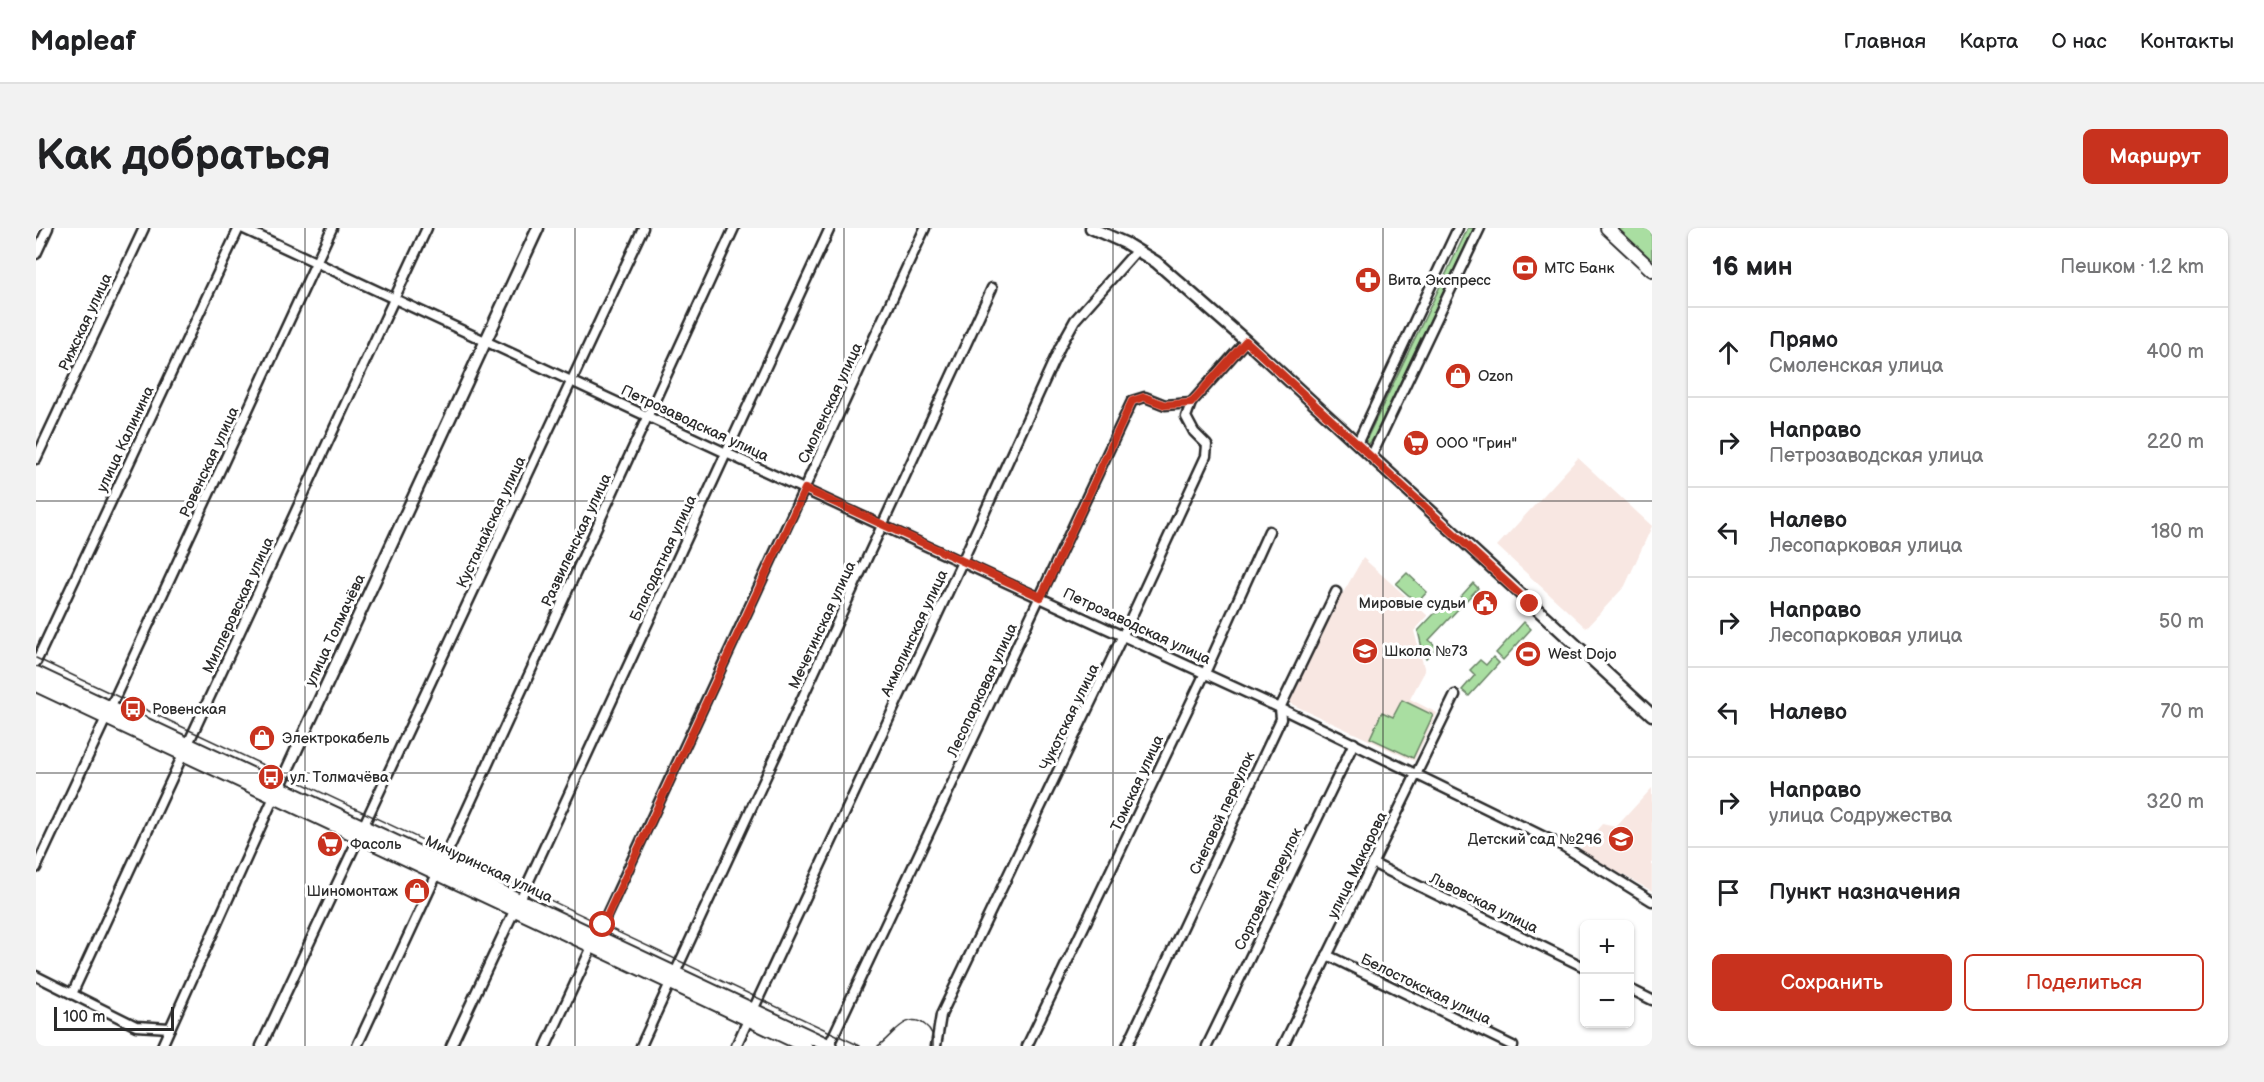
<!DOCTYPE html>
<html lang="ru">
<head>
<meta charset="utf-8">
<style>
  :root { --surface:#fff; --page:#f2f2f2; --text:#202124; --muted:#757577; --line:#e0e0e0; --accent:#c8321e }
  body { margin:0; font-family:"Balsamiq Sans",sans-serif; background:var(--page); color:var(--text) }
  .controls { position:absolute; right:18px; bottom:18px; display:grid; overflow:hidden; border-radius:9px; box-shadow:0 2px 4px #0004 }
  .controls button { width:54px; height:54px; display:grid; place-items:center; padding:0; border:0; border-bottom:2px solid var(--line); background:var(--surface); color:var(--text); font:30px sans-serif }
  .scale { position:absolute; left:18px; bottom:15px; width:120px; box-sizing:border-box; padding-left:6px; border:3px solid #2b2b2b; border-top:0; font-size:16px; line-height:21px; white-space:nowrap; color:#2b2b2b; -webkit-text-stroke:4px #fff; paint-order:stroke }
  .stop { position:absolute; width:18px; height:18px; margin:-14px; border:4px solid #c8321e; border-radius:50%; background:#fff }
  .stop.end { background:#c8321e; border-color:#fff; box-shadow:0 2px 6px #0008 }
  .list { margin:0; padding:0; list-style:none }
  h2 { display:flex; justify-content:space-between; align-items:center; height:78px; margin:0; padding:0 24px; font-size:26px }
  h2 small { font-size:20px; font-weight:400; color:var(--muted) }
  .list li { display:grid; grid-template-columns:39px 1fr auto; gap:18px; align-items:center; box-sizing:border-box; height:90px; padding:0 24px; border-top:2px solid var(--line) }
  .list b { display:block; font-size:22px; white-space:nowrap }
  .list p { margin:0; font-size:20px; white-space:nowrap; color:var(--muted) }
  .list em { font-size:20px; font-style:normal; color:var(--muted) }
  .actions { display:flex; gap:12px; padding:18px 24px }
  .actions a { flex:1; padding:14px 0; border:2px solid var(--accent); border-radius:9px; text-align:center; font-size:21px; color:var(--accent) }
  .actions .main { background:var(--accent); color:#fff }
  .icon { flex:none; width:33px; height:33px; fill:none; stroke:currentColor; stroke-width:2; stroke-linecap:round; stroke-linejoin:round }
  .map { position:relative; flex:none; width:1616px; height:818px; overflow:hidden; border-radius:9px }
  header { display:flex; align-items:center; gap:36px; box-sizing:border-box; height:84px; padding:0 30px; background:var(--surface); border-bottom:2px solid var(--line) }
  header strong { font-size:28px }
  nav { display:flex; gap:33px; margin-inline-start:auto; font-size:21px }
  .intro { display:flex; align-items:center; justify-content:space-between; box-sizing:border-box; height:144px; padding:0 36px }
  h1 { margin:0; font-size:42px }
  .button { padding:15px 27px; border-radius:9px; background:var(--accent); color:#fff; font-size:21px; font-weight:700 }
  main { display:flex; gap:36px; padding:0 36px }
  aside { flex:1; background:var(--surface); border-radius:9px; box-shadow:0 2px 4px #0004 }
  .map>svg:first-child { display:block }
</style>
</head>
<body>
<header>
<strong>Mapleaf</strong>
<nav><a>Главная</a><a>Карта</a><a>О нас</a><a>Контакты</a></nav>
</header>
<div class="intro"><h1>Как добраться</h1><a class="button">Маршрут</a></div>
<main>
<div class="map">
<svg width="1616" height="818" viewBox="0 0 1616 818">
  <rect width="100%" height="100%" fill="#fff"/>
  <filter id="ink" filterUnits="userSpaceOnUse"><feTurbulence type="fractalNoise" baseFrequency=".0167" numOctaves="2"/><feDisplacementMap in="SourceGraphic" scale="12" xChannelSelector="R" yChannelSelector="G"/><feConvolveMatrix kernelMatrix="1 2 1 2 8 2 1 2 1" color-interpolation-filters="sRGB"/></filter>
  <g filter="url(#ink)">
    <g fill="#f8e7e2">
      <polygon points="1542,230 1616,298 1589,358 1550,400 1461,318"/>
      <polygon points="1327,330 1392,388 1378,403 1389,443 1374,471 1401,485 1378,533 1251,474 1303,363 1307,365"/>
      <polygon points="1616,560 1616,663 1543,623 1566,596 1580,599"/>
    </g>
    <g fill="#a9dea1" stroke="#6a8466" stroke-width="1.5">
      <polygon points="1432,0 1438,0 1337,211 1331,218 1329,215 1332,208"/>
      <polygon points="1577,0 1616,0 1616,36"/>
      <polygon points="1371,345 1391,364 1381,375 1360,356"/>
      <polygon points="1437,355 1442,360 1393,412 1401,419 1390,430 1388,428 1382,403 1398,386 1417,377"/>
      <polygon points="1488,394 1495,401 1467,432 1460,425"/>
      <polygon points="1457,429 1463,435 1433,468 1426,462 1439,447 1434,442 1444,432 1450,437"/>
      <polygon points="1366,472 1397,487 1377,530 1334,510 1346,484 1357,489"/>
    </g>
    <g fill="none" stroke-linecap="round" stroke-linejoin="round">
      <g stroke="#2b2b2b" stroke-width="13">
        <g id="minor">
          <polyline points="206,0 847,298 1244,480 1527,618 1616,673"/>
          <polyline points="0,26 12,0"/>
          <polyline points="1321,216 1422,0"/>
          <polyline points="1335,229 1444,0"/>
          <polyline points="0,231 108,0"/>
          <polyline points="0,434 203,0"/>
          <polyline points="74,480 296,0"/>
          <polyline points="327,599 607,0"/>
          <polyline points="1336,635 1548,739"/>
          <polyline points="406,636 698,0"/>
          <polyline points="0,640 70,490"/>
          <polyline points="484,672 794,0"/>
          <polyline points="1291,727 1477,818"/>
          <polyline points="639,745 956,60"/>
          <polyline points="0,748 100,798 134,800"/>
          <polyline points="1594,761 1616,772"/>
          <polyline points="36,766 391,0"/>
          <polyline points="717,782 926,334 1024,119 1039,92 1101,22"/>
          <polyline points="793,817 1096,173 1109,169 1129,177 1155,175"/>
          <polyline points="126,818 238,569"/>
          <polyline points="225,818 323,609"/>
          <polyline points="321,818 401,646"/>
          <polyline points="415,818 479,681"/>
          <polyline points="510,818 889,0"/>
          <polyline points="605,818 634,755"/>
          <polyline points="700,818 712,792"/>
          <polyline points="900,818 905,787 1087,407 1170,228 1171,217 1158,204 1150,189 1155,175 1210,113"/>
          <polyline points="991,818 1169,445 1233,303"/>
          <polyline points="1091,818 1245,491 1244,480 1300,364"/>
          <polyline points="1171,818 1318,515"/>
          <polyline points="1247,818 1419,467"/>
        </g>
      </g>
      <g stroke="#2b2b2b" stroke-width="15">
        <g id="tertiary">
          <polyline points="1055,0 1089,15 1120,34 1210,113 1616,487"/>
          <polyline points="240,566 502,0"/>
        </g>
      </g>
      <g stroke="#2b2b2b" stroke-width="16">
        <g id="secondary">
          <polyline points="1571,0 1616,42"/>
          <polyline points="0,445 794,818"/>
          <polyline points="0,457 769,818"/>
        </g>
      </g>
      <use href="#minor" stroke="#fff" stroke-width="8"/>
      <use href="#tertiary" stroke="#fff" stroke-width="10"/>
      <use href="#secondary" stroke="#fff" stroke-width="12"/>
      <g stroke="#2b2b2b" stroke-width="1.5">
        <polyline points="0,430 824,818"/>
        <path d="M842,818C856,809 870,782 889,797C896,802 898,810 897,818"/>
      </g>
    </g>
  </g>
  <g fill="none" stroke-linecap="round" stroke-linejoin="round" filter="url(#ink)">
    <polyline stroke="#c8321e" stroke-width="8" points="567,697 769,261 1005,369 1096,173 1108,169 1129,177 1155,175 1210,113 1494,376"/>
  </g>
  <path fill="none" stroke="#2b2b2b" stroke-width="1.5" stroke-opacity="0.55" d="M269,0V818M539,0V818M808,0V818M1077,0V818M1347,0V818M0,273H1616M0,545H1616"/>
  <defs>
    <g id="bank-disc" transform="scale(1.35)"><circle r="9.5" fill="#c8321e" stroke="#fff"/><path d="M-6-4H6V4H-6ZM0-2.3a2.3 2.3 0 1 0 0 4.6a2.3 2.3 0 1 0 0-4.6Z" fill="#fff"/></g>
    <g id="pharmacy-disc" transform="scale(1.35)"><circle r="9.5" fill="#c8321e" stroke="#fff"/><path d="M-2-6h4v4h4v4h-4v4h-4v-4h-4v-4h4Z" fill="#fff"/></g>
    <g id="shop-disc" transform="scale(1.35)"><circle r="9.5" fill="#c8321e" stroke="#fff"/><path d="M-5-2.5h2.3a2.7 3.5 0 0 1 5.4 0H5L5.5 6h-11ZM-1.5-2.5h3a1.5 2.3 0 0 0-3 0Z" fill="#fff"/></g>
    <g id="supermarket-disc" transform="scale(1.35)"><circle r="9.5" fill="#c8321e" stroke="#fff"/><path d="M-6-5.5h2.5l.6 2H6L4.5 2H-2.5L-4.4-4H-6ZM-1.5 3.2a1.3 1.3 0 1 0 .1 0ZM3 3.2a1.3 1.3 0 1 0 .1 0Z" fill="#fff"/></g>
    <g id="civic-disc" transform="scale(1.35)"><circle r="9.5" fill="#c8321e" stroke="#fff"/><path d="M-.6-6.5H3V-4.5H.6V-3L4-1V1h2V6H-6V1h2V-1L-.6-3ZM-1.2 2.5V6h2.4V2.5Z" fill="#fff"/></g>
    <g id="school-disc" transform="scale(1.35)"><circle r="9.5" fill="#c8321e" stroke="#fff"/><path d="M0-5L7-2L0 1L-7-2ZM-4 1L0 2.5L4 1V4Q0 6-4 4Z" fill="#fff"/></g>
    <g id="stadium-disc" transform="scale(1.35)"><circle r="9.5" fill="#c8321e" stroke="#fff"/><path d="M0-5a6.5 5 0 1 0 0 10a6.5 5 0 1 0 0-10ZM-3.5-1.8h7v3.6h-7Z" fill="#fff"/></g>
    <g id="bus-disc" transform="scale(1.35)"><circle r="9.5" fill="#c8321e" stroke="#fff"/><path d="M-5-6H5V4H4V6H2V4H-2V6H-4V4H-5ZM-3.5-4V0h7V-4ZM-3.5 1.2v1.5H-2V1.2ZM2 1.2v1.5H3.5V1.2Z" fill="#fff"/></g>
  </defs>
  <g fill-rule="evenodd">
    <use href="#bank-disc" x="1489" y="40"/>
    <use href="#pharmacy-disc" x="1332" y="52"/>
    <use href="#shop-disc" x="1422" y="148"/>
    <use href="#supermarket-disc" x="1380" y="215"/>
    <use href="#civic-disc" x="1449" y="375"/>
    <use href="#school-disc" x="1329" y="423"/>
    <use href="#stadium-disc" x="1492" y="426"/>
    <use href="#bus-disc" x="97" y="481"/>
    <use href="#shop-disc" x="226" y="510"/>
    <use href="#bus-disc" x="235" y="549"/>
    <use href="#school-disc" x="1585" y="611"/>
    <use href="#supermarket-disc" x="294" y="616"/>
    <use href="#shop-disc" x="381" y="663"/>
  </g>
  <g text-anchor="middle" stroke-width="6" stroke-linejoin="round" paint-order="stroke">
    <g font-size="15" fill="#2b2b2b" stroke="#fff" text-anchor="start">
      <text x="1508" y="45">МТС Банк</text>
      <text x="1352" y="57">Вита Экспресс</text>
      <text x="1442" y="153">Ozon</text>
      <text x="1400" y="220">ООО "Грин"</text>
      <text x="1430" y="380" text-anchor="end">Мировые судьи</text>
      <text x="1348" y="428">Школа №73</text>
      <text x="1512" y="431">West Dojo</text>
      <text x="116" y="486">Ровенская</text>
      <text x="246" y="515">Электрокабель</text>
      <text x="254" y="554">ул. Толмачёва</text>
      <text x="1566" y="616" text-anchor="end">Детский сад №296</text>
      <text x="314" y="621">Фасоль</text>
      <text x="362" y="668" text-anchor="end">Шиномонтаж</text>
    </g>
    <g font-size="15" fill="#2b2b2b" stroke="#fff">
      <text transform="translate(49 94) rotate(-65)" y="5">Рижская улица</text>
      <text transform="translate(794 175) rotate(-65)" y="5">Смоленская улица</text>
      <text transform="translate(659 195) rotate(25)" y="5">Петрозаводская улица</text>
      <text transform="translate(89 211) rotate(-65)" y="5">улица Калинина</text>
      <text transform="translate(173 234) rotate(-65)" y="5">Ровенская улица</text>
      <text transform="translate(455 294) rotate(-65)" y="5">Кустанайская улица</text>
      <text transform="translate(540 312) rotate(-65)" y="5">Развиленская улица</text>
      <text transform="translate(627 330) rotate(-65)" y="5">Благодатная улица</text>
      <text transform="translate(202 377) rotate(-65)" y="5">Миллеровская улица</text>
      <text transform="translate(786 397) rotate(-65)" y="5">Мечетинская улица</text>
      <text transform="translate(1101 398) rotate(25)" y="5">Петрозаводская улица</text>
      <text transform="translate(299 402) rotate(-65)" y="5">улица Толмачёва</text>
      <text transform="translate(878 405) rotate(-65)" y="5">Акмолинская улица</text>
      <text transform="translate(946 462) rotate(-65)" y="5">Лесопарковая улица</text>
      <text transform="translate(1033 489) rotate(-64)" y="5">Чукотская улица</text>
      <text transform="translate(1101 555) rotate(-65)" y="5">Томская улица</text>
      <text transform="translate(1186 585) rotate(-65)" y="5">Снеговой переулок</text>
      <text transform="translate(1321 637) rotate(-64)" y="5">улица Макарова</text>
      <text transform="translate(453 641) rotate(25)" y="5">Мичуринская улица</text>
      <text transform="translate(1232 661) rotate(-64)" y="5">Сортовой переулок</text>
      <text transform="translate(1448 675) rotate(26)" y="5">Львовская улица</text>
      <text transform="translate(1390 761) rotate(26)" y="5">Белостокская улица</text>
    </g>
  </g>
</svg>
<div class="controls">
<button>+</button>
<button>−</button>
</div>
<div class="scale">100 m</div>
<div class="stop" style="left:567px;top:697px"></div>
<div class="stop end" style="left:1494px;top:376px"></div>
</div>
<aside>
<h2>16 мин<small>Пешком · 1.2 km</small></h2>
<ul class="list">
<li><svg class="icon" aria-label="ahead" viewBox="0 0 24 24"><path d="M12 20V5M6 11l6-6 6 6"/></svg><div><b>Прямо</b><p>Смоленская улица</p></div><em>400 m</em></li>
<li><svg class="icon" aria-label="right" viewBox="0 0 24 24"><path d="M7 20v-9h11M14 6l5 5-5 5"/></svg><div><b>Направо</b><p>Петрозаводская улица</p></div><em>220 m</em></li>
<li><svg class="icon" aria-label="left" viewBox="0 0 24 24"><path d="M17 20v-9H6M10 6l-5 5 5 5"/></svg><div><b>Налево</b><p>Лесопарковая улица</p></div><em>180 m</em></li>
<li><svg class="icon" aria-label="right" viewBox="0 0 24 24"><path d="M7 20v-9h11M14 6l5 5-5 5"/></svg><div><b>Направо</b><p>Лесопарковая улица</p></div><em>50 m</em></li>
<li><svg class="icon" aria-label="left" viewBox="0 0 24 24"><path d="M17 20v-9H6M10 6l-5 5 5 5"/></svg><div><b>Налево</b></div><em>70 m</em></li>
<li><svg class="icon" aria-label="right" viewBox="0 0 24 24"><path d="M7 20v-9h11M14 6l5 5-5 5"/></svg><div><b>Направо</b><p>улица Содружества</p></div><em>320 m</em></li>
<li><svg class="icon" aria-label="arrive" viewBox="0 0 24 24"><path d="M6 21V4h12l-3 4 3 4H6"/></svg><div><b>Пункт назначения</b></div></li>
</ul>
<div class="actions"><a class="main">Сохранить</a><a>Поделиться</a></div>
</aside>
</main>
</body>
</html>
